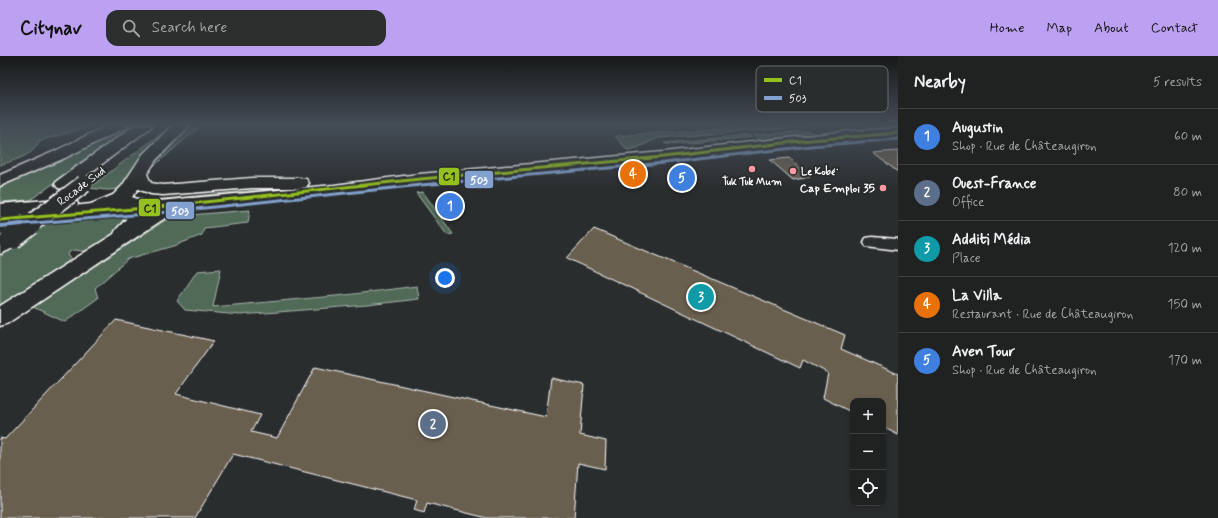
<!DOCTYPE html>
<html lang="en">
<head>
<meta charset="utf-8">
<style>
  :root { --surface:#202222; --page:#2d2f2f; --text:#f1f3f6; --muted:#a2a4a5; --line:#3d3f40; --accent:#bca0f2 }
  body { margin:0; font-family:Mynerve,sans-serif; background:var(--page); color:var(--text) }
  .controls { position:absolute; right:12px; bottom:12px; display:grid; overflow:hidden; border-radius:8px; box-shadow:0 2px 6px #0003 }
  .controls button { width:36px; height:36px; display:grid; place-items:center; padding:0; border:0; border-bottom:1px solid var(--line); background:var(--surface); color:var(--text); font:20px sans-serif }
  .you { position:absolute; left:445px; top:222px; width:14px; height:14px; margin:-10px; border:3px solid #fff; border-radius:50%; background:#1a73e8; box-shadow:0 0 0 6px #1a73e833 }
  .badge { display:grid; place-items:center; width:26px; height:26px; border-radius:50%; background:var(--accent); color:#fff; font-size:13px; font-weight:700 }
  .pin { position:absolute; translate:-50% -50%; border:2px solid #fff; box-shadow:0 1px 4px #0006 }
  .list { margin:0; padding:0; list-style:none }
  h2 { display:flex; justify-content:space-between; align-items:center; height:52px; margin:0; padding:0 16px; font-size:17px }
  h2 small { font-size:13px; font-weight:400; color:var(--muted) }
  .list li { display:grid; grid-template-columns:26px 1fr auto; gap:12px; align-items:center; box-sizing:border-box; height:56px; padding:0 16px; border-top:1px solid var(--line) }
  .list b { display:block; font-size:15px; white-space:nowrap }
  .list p { margin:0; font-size:13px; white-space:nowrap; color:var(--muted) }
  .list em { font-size:13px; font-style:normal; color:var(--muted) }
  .icon { flex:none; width:22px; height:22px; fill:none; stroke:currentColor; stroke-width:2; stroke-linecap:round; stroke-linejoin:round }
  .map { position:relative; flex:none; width:898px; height:462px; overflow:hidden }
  header { display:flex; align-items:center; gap:24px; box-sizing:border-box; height:56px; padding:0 20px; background:var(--accent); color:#111 }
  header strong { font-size:19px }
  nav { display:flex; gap:22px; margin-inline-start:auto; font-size:14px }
  .search { width:280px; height:36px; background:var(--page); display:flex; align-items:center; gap:10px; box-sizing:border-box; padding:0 14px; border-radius:12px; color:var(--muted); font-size:15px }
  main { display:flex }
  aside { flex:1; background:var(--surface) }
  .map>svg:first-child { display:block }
</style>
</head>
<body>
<header>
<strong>Citynav</strong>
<div class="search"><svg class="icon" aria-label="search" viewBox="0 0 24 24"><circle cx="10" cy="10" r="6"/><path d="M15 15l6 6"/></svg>Search here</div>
<nav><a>Home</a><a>Map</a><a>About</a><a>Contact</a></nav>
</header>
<main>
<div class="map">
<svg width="898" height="462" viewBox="0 0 898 462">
  <rect width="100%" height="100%" fill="#2a2d2e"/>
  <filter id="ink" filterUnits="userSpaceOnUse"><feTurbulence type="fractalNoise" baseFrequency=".025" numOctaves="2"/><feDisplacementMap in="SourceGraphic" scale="8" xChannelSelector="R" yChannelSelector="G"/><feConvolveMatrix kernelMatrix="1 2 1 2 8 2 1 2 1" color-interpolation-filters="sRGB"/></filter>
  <g filter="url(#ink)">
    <g fill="#516b59" stroke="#a8b5ac">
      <path d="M0,69H90L88,71L39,85C34,100 14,104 0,109Z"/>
      <polygon points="126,69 137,69 30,144 0,146 0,129"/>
      <polygon points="172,69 179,69 147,98 123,133 107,134 89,132"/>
      <polygon points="188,69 202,69 148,115 168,88"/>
      <polygon points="769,69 801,69 805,71 658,82 637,92 627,94 615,80"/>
      <polygon points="809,75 816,79 759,84 753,79"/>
      <polygon points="750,79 752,81 669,89 664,87"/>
      <polygon points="299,130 298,132 222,139 216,142 144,150 142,145"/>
      <polygon points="423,136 453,178 447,179 416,137"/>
      <polygon points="250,154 248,167 204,172 202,179 174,190 128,203 95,232 98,242 65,266 33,251 164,165 178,160"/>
      <polygon points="134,159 127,170 90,196 75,194 70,195 68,199 73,204 0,256 0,201 44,168"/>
      <polygon points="221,213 213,251 346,239 417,230 419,243 367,249 240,259 185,254 177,245 197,215"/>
    </g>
    <g fill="#695e50" stroke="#fff">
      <polygon points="898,95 898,116 873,97"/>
      <polygon points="789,102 793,105 810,121 793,124 770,104"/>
      <polygon points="594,173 845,279 841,293 898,318 898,379 883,371 883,345 853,345 853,357 823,342 828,317 803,304 800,312 567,202"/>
      <polygon points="116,264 214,285 176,338 260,359 251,376 277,382 315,311 546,361 551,322 584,329 580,379 606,385 605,413 578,407 574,462 487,462 427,447 424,457 414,454 417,444 233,398 195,462 0,462 0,382 5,383"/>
    </g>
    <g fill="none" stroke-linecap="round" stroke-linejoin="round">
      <g stroke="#fff" stroke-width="3">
        <polygon id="minor" points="872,181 898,183 898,194 866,190 864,186 866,182"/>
      </g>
      <g stroke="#fff" stroke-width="3">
        <g id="major">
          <polygon points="898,72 898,82 850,85 663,106 419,128 334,139 71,165 64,163 62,159 64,155 71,153 334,129 419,118 663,96 850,75"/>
          <polygon points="69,142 76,144 78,148 76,152 0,160 0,148"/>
        </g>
      </g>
      <g stroke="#fff" stroke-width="3">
        <g id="highway">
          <polygon points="108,69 128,69 125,72 65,102 0,130 0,119 53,96"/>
          <polygon points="135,69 153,69 150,72 70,132 64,133 58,132 55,128 58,124"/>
          <path d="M173,69H190L156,104L147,118L151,127L163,129L252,122H300L306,123L309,127L306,131L300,132H252L163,139L151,138L138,133L132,141L143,145L148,156C162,149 184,139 201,143L203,147L201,151L175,157L162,164L8,267L0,270V250L114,178C117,168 132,164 128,152L121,149L94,159L1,170L0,158L91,148L113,139L122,130L143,98Z"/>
          <path d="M12,176L19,177L22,182C17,190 9,195 0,198V181L5,177Z"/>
        </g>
      </g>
      <use href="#minor" fill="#2a2d2e" fill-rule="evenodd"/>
      <use href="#major" fill="#2a2d2e" fill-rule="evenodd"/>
      <use href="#highway" fill="#2a2d2e" fill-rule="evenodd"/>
      <g stroke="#fff" stroke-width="20" stroke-linecap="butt">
        <polyline id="highway-bridge-far1" points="29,169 84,128"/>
      </g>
      <g stroke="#fff" stroke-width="25" stroke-linecap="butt">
        <polyline id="highway-bridge" points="12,182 30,168"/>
      </g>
      <use href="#highway-bridge-far1" stroke="#2a2d2e" stroke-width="17"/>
      <use href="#highway-bridge" stroke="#2a2d2e" stroke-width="22"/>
      <g stroke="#2a2d2e" stroke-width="5.5">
        <polyline id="bus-1" points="0,164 158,151 420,123 663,101 810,84 898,77"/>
      </g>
      <g stroke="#2a2d2e" stroke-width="5.5">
        <polyline id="bus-2-far1" points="10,169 158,157 421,129 664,107 811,90 898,83"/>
      </g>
      <g stroke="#2a2d2e" stroke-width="7">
        <polyline id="bus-2" points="0,170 22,168"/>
      </g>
      <use href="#bus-1" stroke="#95c11e" stroke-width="3"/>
      <use href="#bus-2-far1" stroke="#82a1ce" stroke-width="3"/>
      <use href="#bus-2" stroke="#82a1ce" stroke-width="4"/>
    </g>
  </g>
  <linearGradient id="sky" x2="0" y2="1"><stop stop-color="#171919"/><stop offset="0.51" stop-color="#444c57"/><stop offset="1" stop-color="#444c57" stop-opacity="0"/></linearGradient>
  <rect width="898" height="134" fill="url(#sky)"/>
  <g fill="#ff9aa2" stroke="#2a2d2e" stroke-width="1.5">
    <circle cx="752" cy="113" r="4"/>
    <circle cx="793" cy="115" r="4"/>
    <circle cx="883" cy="132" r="4"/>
  </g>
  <g text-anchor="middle" stroke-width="4" stroke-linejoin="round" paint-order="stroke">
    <g font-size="10" font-weight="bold" fill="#fff" stroke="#2a2d2e" text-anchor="start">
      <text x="801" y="119">Le Kobë</text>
      <text x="752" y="129" text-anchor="middle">Tuk Tuk Mum</text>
    </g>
    <g font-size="12" fill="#fff" stroke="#2a2d2e">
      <text transform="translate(81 130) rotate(-37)" y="4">Rocade Sud</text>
    </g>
    <g font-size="12" font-weight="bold" fill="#fff" stroke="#2a2d2e" text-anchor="end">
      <text x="875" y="136">Cap Emploi 35</text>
    </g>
  </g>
  <rect x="756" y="10" width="132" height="46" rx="6" fill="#2a2d2e" stroke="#6a6c6d" stroke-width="1"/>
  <rect x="764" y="22" width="18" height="4" fill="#95c11e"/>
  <rect x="764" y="40" width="18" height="4" fill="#82a1ce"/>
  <g font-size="11" fill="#fff">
    <text x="789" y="28">C1</text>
    <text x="789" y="46">503</text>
  </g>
  <g stroke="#2a2d2e" stroke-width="1.5">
    <rect x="438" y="111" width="22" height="19" rx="4" fill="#95c11e"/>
    <rect x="464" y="114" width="30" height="19" rx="4" fill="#82a1ce"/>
    <rect x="138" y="142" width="23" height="19" rx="4" fill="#95c11e"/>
    <rect x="165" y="145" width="30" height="19" rx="4" fill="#82a1ce"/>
  </g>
  <g font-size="11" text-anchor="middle" font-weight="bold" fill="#fff">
    <text x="479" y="128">503</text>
    <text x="180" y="159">503</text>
  </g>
  <g font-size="11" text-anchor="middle" font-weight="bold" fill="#111">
    <text x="449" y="124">C1</text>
    <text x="150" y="156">C1</text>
  </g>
</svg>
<div class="controls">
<button>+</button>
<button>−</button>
<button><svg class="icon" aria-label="locate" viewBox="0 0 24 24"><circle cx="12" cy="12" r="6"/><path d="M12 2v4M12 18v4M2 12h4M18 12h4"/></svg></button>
</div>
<div class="you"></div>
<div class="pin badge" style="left:450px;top:150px;background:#3f7fe0">1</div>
<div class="pin badge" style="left:433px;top:368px;background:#5c6f8a">2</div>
<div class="pin badge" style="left:701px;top:241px;background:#0f9aa8">3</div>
<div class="pin badge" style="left:633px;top:118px;background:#e8710a">4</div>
<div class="pin badge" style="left:682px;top:122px;background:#3f7fe0">5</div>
</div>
<aside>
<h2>Nearby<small>5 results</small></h2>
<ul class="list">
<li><span class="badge" style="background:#3f7fe0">1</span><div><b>Augustin</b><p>Shop · Rue de Châteaugiron</p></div><em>60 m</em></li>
<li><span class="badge" style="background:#5c6f8a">2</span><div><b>Ouest-France</b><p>Office</p></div><em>80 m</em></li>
<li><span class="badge" style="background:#0f9aa8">3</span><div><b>Additi Média</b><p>Place</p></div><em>120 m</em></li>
<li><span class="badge" style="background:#e8710a">4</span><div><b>La Villa</b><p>Restaurant · Rue de Châteaugiron</p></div><em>150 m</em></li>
<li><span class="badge" style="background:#3f7fe0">5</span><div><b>Aven Tour</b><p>Shop · Rue de Châteaugiron</p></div><em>170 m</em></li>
</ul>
</aside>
</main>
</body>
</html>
